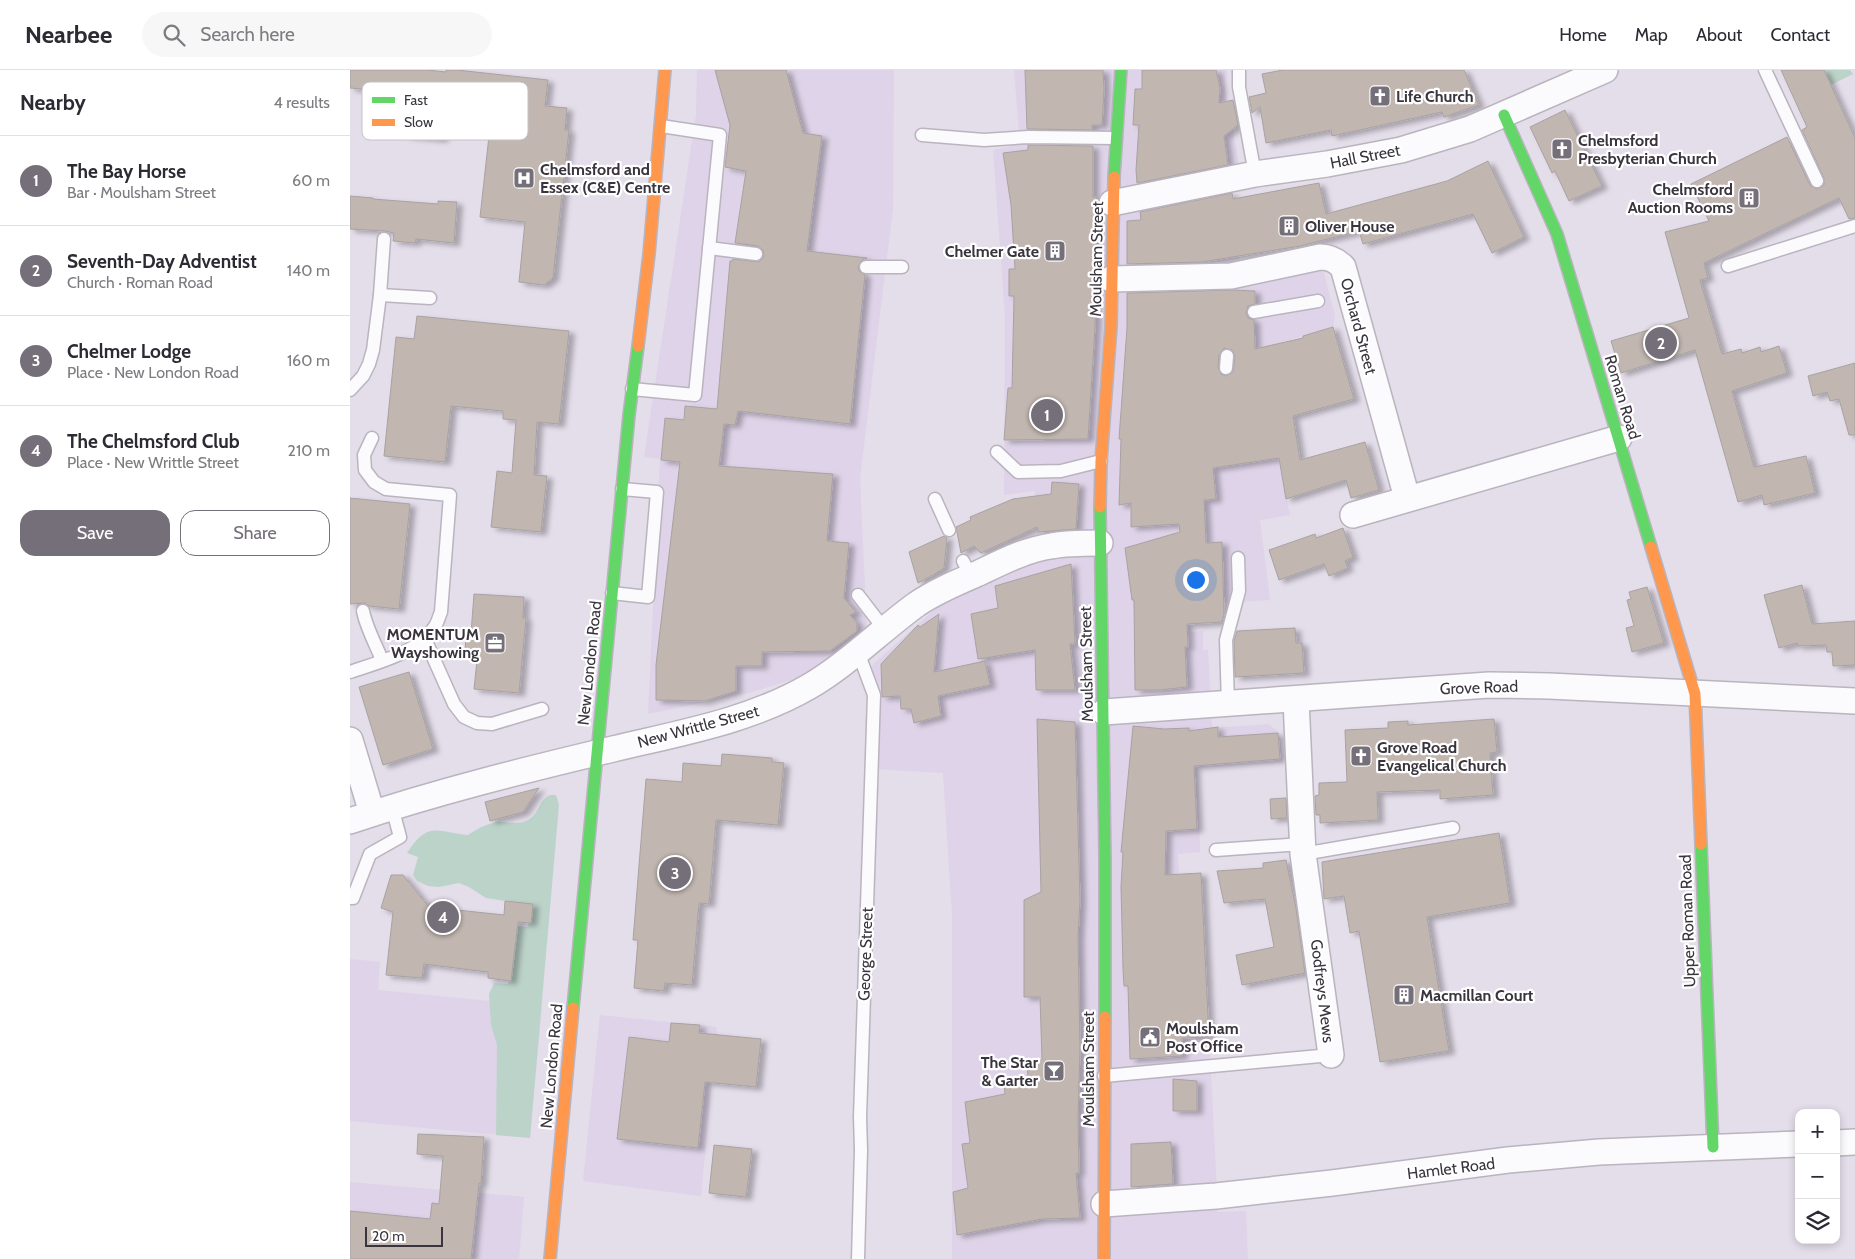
<!DOCTYPE html>
<html lang="en">
<head>
<meta charset="utf-8">
<style>
  :root { --surface:#fff; --page:#f7f7f7; --text:#2b2b33; --muted:#7c7c81; --line:#e1e1e2; --accent:#756f7a }
  body { margin:0; font-family:Cabin,sans-serif; background:var(--page); color:var(--text) }
  .controls { position:absolute; right:15px; bottom:15px; display:grid; overflow:hidden; border-radius:10px; box-shadow:0 2px 8px #0003 }
  .controls button { width:45px; height:45px; display:grid; place-items:center; padding:0; border:0; border-bottom:1px solid var(--line); background:var(--surface); color:var(--text); font:25px sans-serif }
  .scale { position:absolute; left:15px; bottom:12px; width:78px; box-sizing:border-box; padding-left:5px; border:2px solid #39343d; border-top:0; font-size:14px; line-height:18px; white-space:nowrap; color:#39343d; -webkit-text-stroke:4px #fff; paint-order:stroke }
  .you { position:absolute; left:845px; top:509px; width:18px; height:18px; margin:-12px; border:4px solid #fff; border-radius:50%; background:#1a73e8; box-shadow:0 0 0 8px #1a73e833 }
  .badge { display:grid; place-items:center; width:32px; height:32px; border-radius:50%; background:var(--accent); color:#fff; font-size:16px; font-weight:700 }
  .pin { position:absolute; translate:-50% -50%; border:2px solid #fff; box-shadow:0 1px 5px #0006 }
  .list { margin:0; padding:0; list-style:none }
  h2 { display:flex; justify-content:space-between; align-items:center; height:65px; margin:0; padding:0 20px; font-size:21px }
  h2 small { font-size:16px; font-weight:400; color:var(--muted) }
  .list li { display:grid; grid-template-columns:32px 1fr auto; gap:15px; align-items:center; box-sizing:border-box; height:90px; padding:0 20px; border-top:1px solid var(--line) }
  .list b { display:block; font-size:19px; white-space:nowrap }
  .list p { margin:0; font-size:16px; white-space:nowrap; color:var(--muted) }
  .list em { font-size:16px; font-style:normal; color:var(--muted) }
  .actions { display:flex; gap:10px; padding:15px 20px }
  .actions a { flex:1; padding:11px 0; border:1px solid var(--accent); border-radius:15px; text-align:center; font-size:18px; color:var(--accent) }
  .actions .main { background:var(--accent); color:#fff }
  .icon { flex:none; width:28px; height:28px; fill:none; stroke:currentColor; stroke-width:2; stroke-linecap:round; stroke-linejoin:round }
  .map { position:relative; flex:none; width:1505px; height:1189px; overflow:hidden }
  header { display:flex; align-items:center; gap:30px; box-sizing:border-box; height:70px; padding:0 25px; background:var(--surface); border-bottom:1px solid var(--line) }
  header strong { font-size:24px }
  nav { display:flex; gap:28px; margin-inline-start:auto; font-size:18px }
  .search { width:350px; height:45px; background:var(--page); display:flex; align-items:center; gap:12px; box-sizing:border-box; padding:0 18px; border-radius:28px; color:var(--muted); font-size:19px }
  main { display:flex }
  aside { flex:1; background:var(--surface) }
  .map>svg:first-child { display:block }
</style>
</head>
<body>
<header>
<strong>Nearbee</strong>
<div class="search"><svg class="icon" aria-label="search" viewBox="0 0 24 24"><circle cx="10" cy="10" r="6"/><path d="M15 15l6 6"/></svg>Search here</div>
<nav><a>Home</a><a>Map</a><a>About</a><a>Contact</a></nav>
</header>
<main>
<aside>
<h2>Nearby<small>4 results</small></h2>
<ul class="list">
<li><span class="badge">1</span><div><b>The Bay Horse</b><p>Bar · Moulsham Street</p></div><em>60 m</em></li>
<li><span class="badge">2</span><div><b>Seventh-Day Adventist</b><p>Church · Roman Road</p></div><em>140 m</em></li>
<li><span class="badge">3</span><div><b>Chelmer Lodge</b><p>Place · New London Road</p></div><em>160 m</em></li>
<li><span class="badge">4</span><div><b>The Chelmsford Club</b><p>Place · New Writtle Street</p></div><em>210 m</em></li>
</ul>
<div class="actions"><a class="main">Save</a><a>Share</a></div>
</aside>
<div class="map">
<svg width="1505" height="1189" viewBox="0 0 1505 1189">
  <defs>
    <filter id="shadow"><feDropShadow dx="5.5" dy="3" stdDeviation="2.5" flood-color="#0004"/></filter>
  </defs>
  <rect width="100%" height="100%" fill="#e4ddea"/>
  <g fill="#ded3e8">
    <polygon points="347,0 544,0 543,138 510,408 517,563 451,607 398,623 298,644 310,389 294,387 346,45"/>
    <polygon points="664,0 877,0 875,19 893,116 881,119 890,194 967,176 985,246 983,257 919,276 922,352 940,445 910,450 920,530 840,535 841,562 853,561 853,580 858,580 862,658 919,654 929,663 933,693 848,698 850,782 828,784 831,827 856,906 868,1142 896,1141 898,1189 602,1189 602,845 593,703 527,699 527,636 521,596 585,539 688,488 685,421 654,425 655,246 643,80 670,74"/>
    <polygon points="0,889 30,892 28,920 192,936 180,1068 0,1051"/>
    <polygon points="250,945 367,957 351,1126 233,1111"/>
    <polygon points="0,1112 174,1127 169,1189 0,1189"/>
  </g>
  <g fill="#bcd3ca">
    <polygon points="1474,0 1500,0 1503,4 1481,15"/>
    <path d="M200,725H206L209,735L180,1068L146,1065L147,975L141,955L139,924L144,913L158,914L165,856L178,857L181,835L136,828L119,817L109,813L89,817L78,816L67,811L63,805L68,787L57,783C78,750 87,762 118,765C127,759 136,754 147,752C157,751 167,756 178,750C190,744 187,731 200,725Z"/>
  </g>
  <g fill="#c1b6b0" stroke="#a8a2a4" fill-rule="evenodd" filter="url(#shadow)">
    <polygon points="0,0 77,0 96,2 96,0 107,0 198,10 195,36 217,38 215,60 219,60 203,208 194,215 169,212 175,152 130,147 141,48 94,42 92,69 54,65 58,23 0,18"/>
    <polygon points="365,0 436,0 453,63 472,66 457,181 517,188 512,190 508,197 509,201 515,205 500,354 388,341 385,355 374,354 369,396 483,404 477,471 499,473 494,528 506,542 500,545 507,553 507,561 480,581 412,582 412,596 386,596 386,621 355,631 306,630 306,595 330,392 311,390 315,348 334,350 335,336 367,339 380,191 382,191 383,189 409,192 413,188 414,185 413,180 408,176 385,173 396,101 375,97 380,55"/>
    <polygon points="675,0 753,0 754,19 752,55 742,55 742,60 677,59"/>
    <polygon points="792,0 866,0 870,18 869,33 883,30 888,55 874,66 878,95 787,113 786,100 789,55 783,55 785,19 792,19"/>
    <polygon points="933,0 1114,0 1129,35 1094,47 1092,42 982,66 981,60 916,73 910,37 902,43 899,27 916,23 912,4"/>
    <polygon points="1431,0 1474,0 1505,68 1505,148 1499,149 1489,128 1354,193 1358,208 1350,210 1372,284 1391,279 1392,283 1410,277 1411,282 1429,276 1437,303 1382,321 1404,397 1456,386 1465,423 1414,435 1412,425 1388,432 1345,280 1271,303 1261,271 1339,248 1315,162 1359,151 1341,114 1437,67 1460,115 1467,119 1474,115 1474,108 1452,60 1457,57"/>
    <polygon points="1215,40 1252,116 1219,131 1205,101 1202,103 1180,57"/>
    <polygon points="678,75 743,76 743,127 747,127 745,256 738,369 654,370 658,318 662,318 664,226 659,226 659,199 665,199 661,135 653,83 678,80"/>
    <polygon points="1138,91 1174,167 1142,183 1123,144 1013,174 1009,161 950,176 852,192 777,194 777,151 791,150 790,142 882,123 883,129 969,113 976,144 1097,111"/>
    <polygon points="0,126 23,128 23,129 88,134 88,131 107,132 104,173 66,169 65,173 43,171 44,163 35,161 0,159"/>
    <path d="M882,220L905,221V234L898,236L896,243L898,248L904,250L905,279L953,268V266L983,257L1004,329L943,346L950,390L1015,372L1029,420L1001,428L996,410L936,429L929,388L863,398L866,429L854,430L856,473L872,472L874,544L872,552L837,554L838,577H835L837,617L809,620H785L784,530H782L775,478L830,462L829,454L781,457V433L769,435L771,369H769L777,258V223ZM874,278L882,280L885,286L883,302L876,306L871,304L868,298L869,285Z"/>
    <polygon points="67,246 219,261 209,354 187,352 184,405 197,406 191,462 141,457 147,401 162,403 166,350 153,349 153,341 101,336 95,392 34,386 46,267 64,269"/>
    <polygon points="1505,293 1505,365 1499,365 1489,329 1480,331 1477,322 1463,326 1458,306"/>
    <polygon points="702,412 729,414 726,459 689,462 687,457 631,483 624,476 611,483 606,457 621,450 620,447 663,429 701,424"/>
    <polygon points="0,428 60,434 49,539 19,536 15,533 0,534"/>
    <polygon points="993,458 1003,487 995,491 998,498 979,506 974,494 929,510 919,480 965,464 966,468"/>
    <polygon points="594,466 597,468 594,498 583,505 568,513 559,482"/>
    <polygon points="721,494 725,574 720,574 725,620 686,620 685,580 628,589 621,544 648,538 645,516"/>
    <polygon points="1452,515 1462,554 1505,551 1505,595 1483,596 1482,582 1477,582 1476,575 1448,576 1447,573 1429,578 1414,525"/>
    <polygon points="1297,517 1314,573 1282,582 1276,558 1284,556 1277,530 1281,529 1279,522"/>
    <polygon points="124,524 174,527 173,548 176,548 169,623 124,619 127,590 115,580 116,567 121,563"/>
    <polygon points="589,544 584,602 635,591 640,615 588,626 591,646 564,653 561,639 551,639 550,626 532,627 531,594 568,555 570,557"/>
    <polygon points="945,558 946,573 952,573 954,603 885,607 884,571 887,561"/>
    <polygon points="59,602 83,679 33,695 9,617"/>
    <polygon points="687,649 725,652 730,830 728,867 730,979 728,1049 729,1103 726,1103 730,1148 692,1149 607,1165 603,1122 618,1118 612,1074 620,1073 615,1032 655,1024 654,1013 678,1009 677,993 692,990 690,927 674,927 674,830 691,822"/>
    <polygon points="1144,649 1147,682 1140,683 1143,725 1090,729 1090,720 1027,722 1028,750 970,753 970,745 966,745 965,726 969,725 969,713 997,712 995,660 1038,658 1038,652 1058,651 1058,655"/>
    <polygon points="783,656 814,659 839,658 839,661 868,657 868,667 928,663 930,689 844,696 847,759 816,761 815,805 851,803 859,967 832,968 832,986 780,989 778,916 774,916 773,899 771,817 773,782 771,782"/>
    <polygon points="372,684 422,688 422,692 434,693 428,755 366,750 359,834 349,833 342,915 315,913 314,921 284,918 288,870 283,870 296,709 332,712 333,693 371,696"/>
    <polygon points="189,718 173,742 140,751 135,732"/>
    <polygon points="936,728 937,748 921,749 920,729"/>
    <polygon points="1149,763 1160,833 1077,847 1099,981 1030,992 1009,861 1000,863 994,826 974,829 972,792"/>
    <polygon points="936,790 946,838 955,903 892,915 886,885 924,877 915,829 874,833 867,801 913,798 913,793"/>
    <polygon points="41,805 53,805 79,837 154,845 155,831 183,834 181,853 168,852 161,911 138,908 138,902 74,894 72,908 36,905 43,842 31,838"/>
    <polygon points="321,953 350,955 349,963 411,969 406,1017 355,1012 348,1078 267,1069 279,967 319,972"/>
    <polygon points="823,1009 847,1011 847,1041 823,1041"/>
    <polygon points="68,1064 134,1067 131,1114 129,1113 121,1189 0,1189 0,1141 80,1149 82,1133 89,1134 93,1086 67,1084"/>
    <polygon points="821,1072 823,1114 781,1117 781,1074"/>
    <polygon points="364,1075 402,1079 396,1127 359,1123"/>
  </g>
  <g fill="none" stroke-linecap="round" stroke-linejoin="round">
    <g stroke="#bab4be" stroke-width="15">
      <g id="lane">
        <polyline points="889,0 889,17 905,104"/>
        <polyline points="1415,0 1467,111"/>
        <polyline points="572,65 634,70 678,67 766,68"/>
        <polyline points="359,178 406,184"/>
        <polyline points="1378,196 1505,156"/>
        <polyline points="516,197 552,197"/>
        <polyline points="30,225 80,228"/>
        <polyline points="904,242 968,231"/>
        <polyline points="876,298 877,286"/>
        <polyline points="282,319 345,325 370,65 311,56"/>
        <polyline points="0,320 13,306 19,294 23,280 30,225 34,169"/>
        <polyline points="647,382 668,402 711,401 751,391"/>
        <polyline points="585,429 599,460"/>
        <polyline points="613,491 621,506"/>
        <polyline points="262,523 298,527 307,422 272,419"/>
        <polyline points="508,525 535,560"/>
        <path d="M13,541C16,557 26,575 32,590"/>
        <polyline points="75,569 104,634 114,647 127,653 142,654 192,639"/>
        <path d="M0,602C26,593 71,582 85,556C88,552 89,546 91,542L100,425L36,419L24,412L15,400L14,385L22,368"/>
        <polyline points="878,634 876,570 889,521 888,488"/>
        <polyline points="866,780 952,774"/>
        <polyline points="953,784 1103,758"/>
        <polyline points="0,828 3,828 20,784 50,767 42,737"/>
        <polyline points="754,1006 981,985"/>
        <polyline points="508,1189 511,1080 510,1047 524,625 508,582"/>
      </g>
    </g>
    <g stroke="#bab4be" stroke-width="28">
      <g id="street">
        <polyline points="762,133 905,104 977,94 1051,80 1120,59 1255,0"/>
        <path d="M761,209L881,206L970,187C980,187 986,190 993,197L1057,428"/>
        <polyline points="1003,445 1269,368"/>
        <polyline points="946,630 953,784 981,985"/>
        <polyline points="754,642 1139,615 1199,616 1505,631"/>
        <polyline points="0,670 22,743"/>
        <path d="M0,751C86,722 175,700 263,679C330,663 400,651 460,616C499,593 531,560 567,534C586,521 608,512 629,503C652,492 675,480 701,476C717,473 734,473 750,473"/>
        <polyline points="1486,1073 1505,1072"/>
        <polyline points="754,1134 866,1126 982,1113 1158,1090 1249,1082 1449,1074"/>
      </g>
    </g>
    <g stroke="#bab4be" stroke-width="14">
      <g id="fast">
        <polyline points="1154,45 1207,164 1301,477"/>
        <polyline points="764,107 771,0"/>
        <polyline points="750,437 755,789 755,947"/>
        <polyline points="1351,774 1363,1077"/>
        <polyline points="223,938 279,345 288,276"/>
      </g>
    </g>
    <g stroke="#bab4be" stroke-width="14">
      <g id="slow">
        <polyline points="288,276 299,184 315,0"/>
        <polyline points="750,437 751,391 761,257 764,107"/>
        <polyline points="1301,477 1345,624 1351,774"/>
        <polyline points="200,1189 223,938"/>
        <polyline points="754,1189 755,947"/>
      </g>
    </g>
    <use href="#lane" stroke="#fbfafc" stroke-width="12"/>
    <use href="#street" stroke="#fbfafc" stroke-width="25"/>
    <use href="#fast" stroke="#63d668" stroke-width="11"/>
    <use href="#slow" stroke="#ff974d" stroke-width="11"/>
  </g>
  <defs>
    <g id="church-square" transform="scale(1.125)"><rect x="-9" y="-9" width="18" height="18" rx="4" fill="#756f7a" stroke="#fff"/><path d="M-1.2-6h2.4v3.5h3.3v2.4h-3.3V6h-2.4V-.1h-3.3v-2.4h3.3Z" fill="#fff"/></g>
    <g id="hospital-square" transform="scale(1.125)"><rect x="-9" y="-9" width="18" height="18" rx="4" fill="#756f7a" stroke="#fff"/><path d="M-5-5h3v3.5h4V-5h3V5h-3V1.5h-4V5h-3Z" fill="#fff"/></g>
    <g id="building-square" transform="scale(1.125)"><rect x="-9" y="-9" width="18" height="18" rx="4" fill="#756f7a" stroke="#fff"/><path d="M-4-6H4V6H1V3H-1V6H-4ZM-2.5-4.3h1.7v1.8h-1.7ZM.8-4.3h1.7v1.8H.8ZM-2.5-1h1.7V.8h-1.7ZM.8-1h1.7V.8H.8Z" fill="#fff"/></g>
    <g id="office-square" transform="scale(1.125)"><rect x="-9" y="-9" width="18" height="18" rx="4" fill="#756f7a" stroke="#fff"/><path d="M-6-3h4V-5.5h4V-3h4V5H-6ZM-1-4.5V-3h2v-1.5ZM-6 0V1H6V0Z" fill="#fff"/></g>
    <g id="civic-square" transform="scale(1.125)"><rect x="-9" y="-9" width="18" height="18" rx="4" fill="#756f7a" stroke="#fff"/><path d="M-.6-6.5H3V-4.5H.6V-3L4-1V1h2V6H-6V1h2V-1L-.6-3ZM-1.2 2.5V6h2.4V2.5Z" fill="#fff"/></g>
    <g id="bar-square" transform="scale(1.125)"><rect x="-9" y="-9" width="18" height="18" rx="4" fill="#756f7a" stroke="#fff"/><path d="M-6-5H6L.8 .8V4.5H3.5V6h-7V4.5H-.8V.8Z" fill="#fff"/></g>
  </defs>
  <g fill-rule="evenodd">
    <use href="#church-square" x="1030" y="26"/>
    <use href="#church-square" x="1212" y="79"/>
    <use href="#hospital-square" x="174" y="108"/>
    <use href="#building-square" x="1399" y="128"/>
    <use href="#building-square" x="939" y="156"/>
    <use href="#building-square" x="705" y="181"/>
    <use href="#office-square" x="145" y="573"/>
    <use href="#church-square" x="1011" y="686"/>
    <use href="#building-square" x="1054" y="925"/>
    <use href="#civic-square" x="800" y="967"/>
    <use href="#bar-square" x="704" y="1001"/>
  </g>
  <g text-anchor="middle" stroke-width="4.5" stroke-linejoin="round" paint-order="stroke">
    <g font-size="16" font-weight="bold" fill="#39343d" stroke="#fff" text-anchor="start">
      <text x="1046" y="32">Life Church</text>
      <text x="1228" y="76">Chelmsford<tspan x="1228" dy="18">Presbyterian Church</tspan></text>
      <text x="190" y="105">Chelmsford and<tspan x="190" dy="18">Essex (C&amp;E) Centre</tspan></text>
      <text x="1383" y="125" text-anchor="end">Chelmsford<tspan x="1383" dy="18">Auction Rooms</tspan></text>
      <text x="955" y="162">Oliver House</text>
      <text x="689" y="187" text-anchor="end">Chelmer Gate</text>
      <text x="129" y="570" text-anchor="end">MOMENTUM<tspan x="129" dy="18">Wayshowing</tspan></text>
      <text x="1027" y="683">Grove Road<tspan x="1027" dy="18">Evangelical Church</tspan></text>
      <text x="1070" y="931">Macmillan Court</text>
      <text x="816" y="964">Moulsham<tspan x="816" dy="18">Post Office</tspan></text>
      <text x="688" y="998" text-anchor="end">The Star<tspan x="688" dy="18">&amp; Garter</tspan></text>
    </g>
    <g font-size="16" fill="#39343d" stroke="#fff">
      <text transform="translate(1015 86) rotate(-11)" y="6">Hall Street</text>
      <text transform="translate(746 189) rotate(-89)" y="6">Moulsham Street</text>
      <text transform="translate(1009 256) rotate(75)" y="6">Orchard Street</text>
      <text transform="translate(1273 327) rotate(73)" y="6">Roman Road</text>
      <text transform="translate(239 593) rotate(-84)" y="6">New London Road</text>
      <text transform="translate(736 594) rotate(-91)" y="6">Moulsham Street</text>
      <text transform="translate(1129 617) rotate(-2)" y="6">Grove Road</text>
      <text transform="translate(348 656) rotate(-15)" y="6">New Writtle Street</text>
      <text transform="translate(1337 851) rotate(-92)" y="6">Upper Roman Road</text>
      <text transform="translate(515 884) rotate(-88)" y="6">George Street</text>
      <text transform="translate(973 921) rotate(83)" y="6">Godfreys Mews</text>
      <text transform="translate(201 996) rotate(-85)" y="6">New London Road</text>
      <text transform="translate(738 999) rotate(-90)" y="6">Moulsham Street</text>
      <text transform="translate(1101 1098) rotate(-7)" y="6">Hamlet Road</text>
    </g>
  </g>
  <rect x="12" y="12" width="166" height="58" rx="8" fill="#fff" stroke="#c4c2c5" stroke-width="1"/>
  <rect x="22" y="27" width="23" height="6" fill="#63d668"/>
  <rect x="22" y="49" width="23" height="7" fill="#ff974d"/>
  <g font-size="14" fill="#39343d">
    <text x="54" y="35">Fast</text>
    <text x="54" y="57">Slow</text>
  </g>
</svg>
<div class="controls">
<button>+</button>
<button>−</button>
<button><svg class="icon" aria-label="layers" viewBox="0 0 24 24"><path d="M12 4l9 5-9 5-9-5zM3 14l9 5 9-5"/></svg></button>
</div>
<div class="scale">20 m</div>
<div class="you"></div>
<div class="pin badge" style="left:697px;top:345px">1</div>
<div class="pin badge" style="left:1311px;top:273px">2</div>
<div class="pin badge" style="left:325px;top:803px">3</div>
<div class="pin badge" style="left:93px;top:847px">4</div>
</div>
</main>
</body>
</html>
